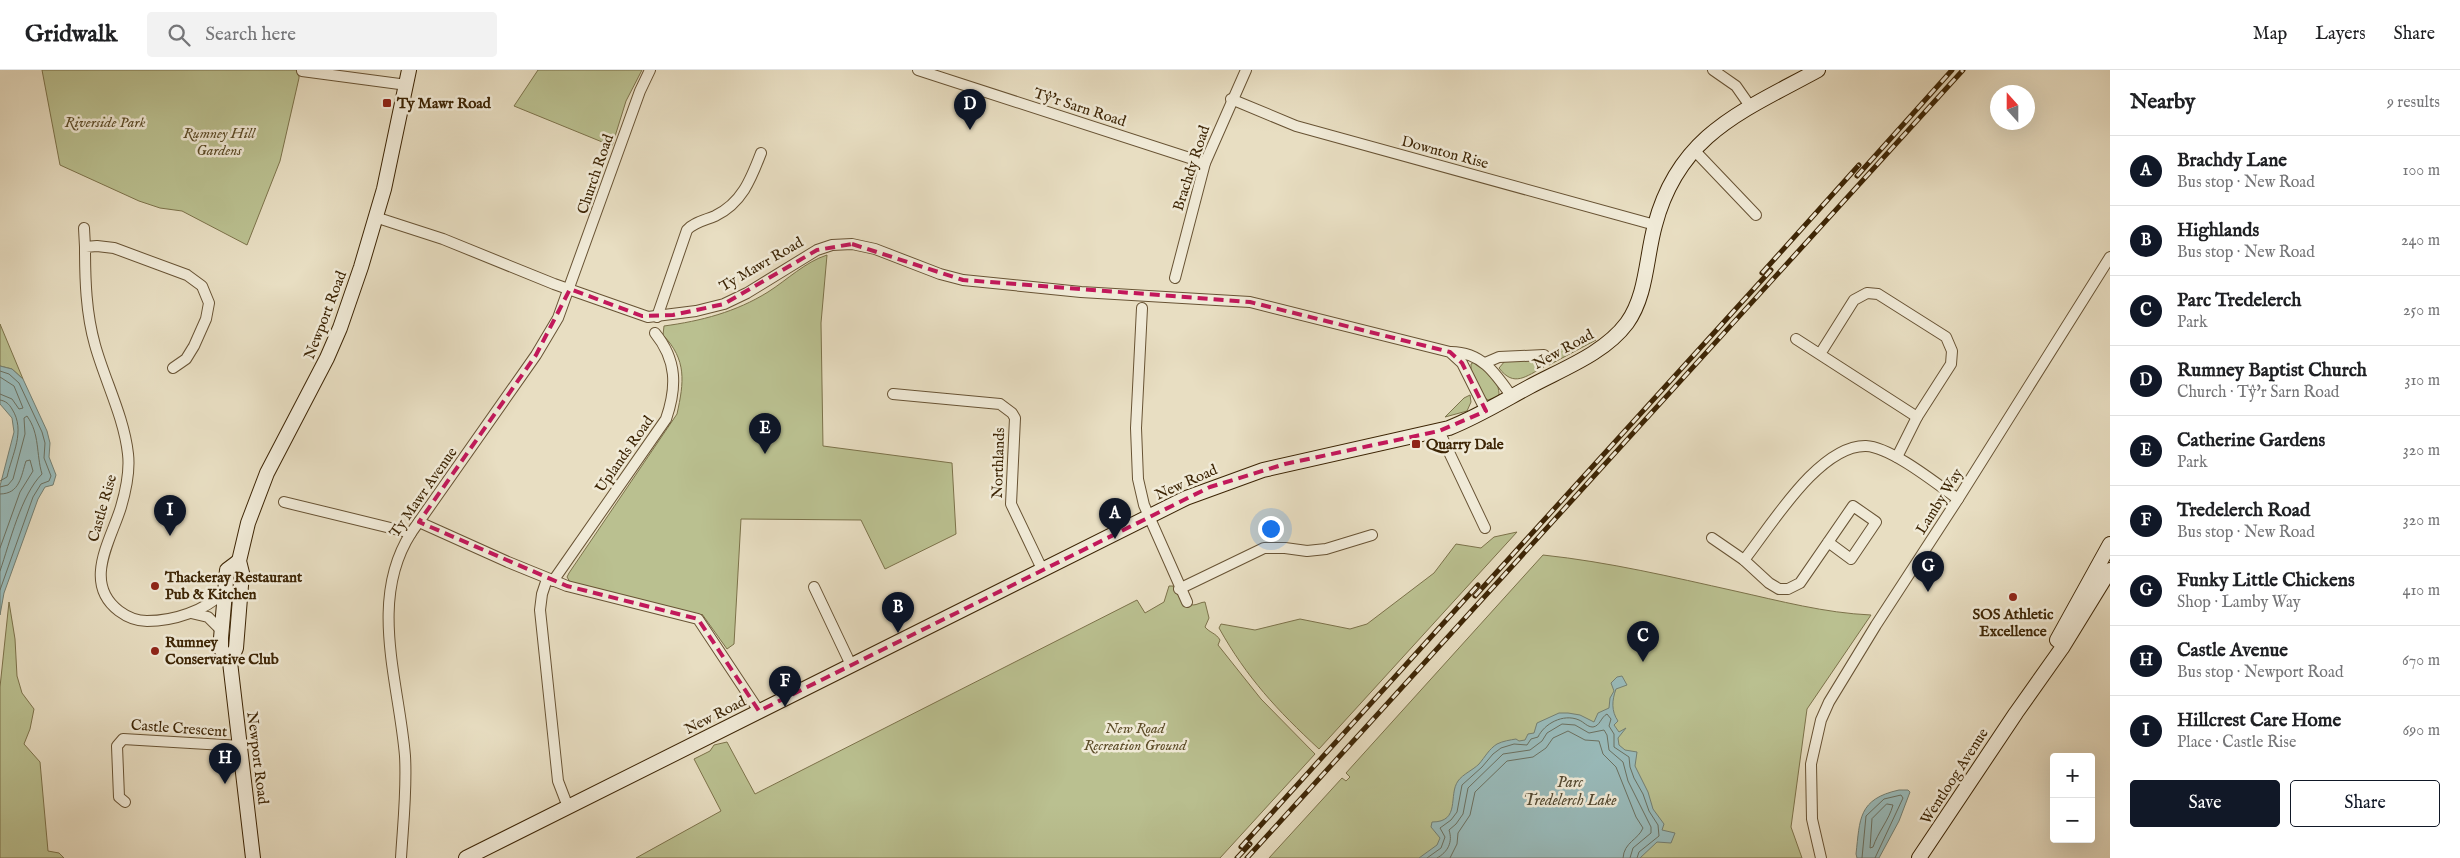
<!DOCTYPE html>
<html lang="en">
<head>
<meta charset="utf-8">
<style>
  :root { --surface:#fff; --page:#f2f2f2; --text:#202124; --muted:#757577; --line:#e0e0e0; --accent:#111827 }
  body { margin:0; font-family:"IM FELL English",serif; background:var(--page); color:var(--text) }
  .controls { position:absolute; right:15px; bottom:15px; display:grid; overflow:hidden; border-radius:5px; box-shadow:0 5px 20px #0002 }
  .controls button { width:45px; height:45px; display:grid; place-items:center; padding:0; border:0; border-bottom:1px solid var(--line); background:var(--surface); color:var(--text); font:25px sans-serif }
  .compass { position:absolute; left:1990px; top:15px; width:45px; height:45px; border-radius:50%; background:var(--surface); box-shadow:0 5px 20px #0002; rotate:339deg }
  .you { position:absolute; left:1270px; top:458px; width:18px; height:18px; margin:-12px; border:4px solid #fff; border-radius:50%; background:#1a73e8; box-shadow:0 0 0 8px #1a73e833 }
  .badge { display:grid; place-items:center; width:32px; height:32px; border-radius:50%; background:var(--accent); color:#fff; font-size:16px; font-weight:700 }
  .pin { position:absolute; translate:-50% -41px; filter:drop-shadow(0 1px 2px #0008) }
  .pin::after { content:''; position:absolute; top:26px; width:18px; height:15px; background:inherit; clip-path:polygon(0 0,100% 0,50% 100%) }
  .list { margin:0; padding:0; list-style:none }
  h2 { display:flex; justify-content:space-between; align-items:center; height:65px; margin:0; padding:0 20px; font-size:21px }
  h2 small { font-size:16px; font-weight:400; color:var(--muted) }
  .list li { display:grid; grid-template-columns:32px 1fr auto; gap:15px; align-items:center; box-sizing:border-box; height:70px; padding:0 20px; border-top:1px solid var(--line) }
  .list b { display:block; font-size:19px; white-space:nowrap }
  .list p { margin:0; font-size:16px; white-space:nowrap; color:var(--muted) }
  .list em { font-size:16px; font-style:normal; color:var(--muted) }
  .actions { display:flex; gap:10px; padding:15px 20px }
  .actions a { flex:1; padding:11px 0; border:1px solid var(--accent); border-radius:5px; text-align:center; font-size:18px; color:var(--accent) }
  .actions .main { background:var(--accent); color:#fff }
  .icon { flex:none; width:28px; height:28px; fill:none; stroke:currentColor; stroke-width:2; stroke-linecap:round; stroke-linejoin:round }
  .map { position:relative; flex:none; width:2110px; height:788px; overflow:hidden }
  header { display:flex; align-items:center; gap:30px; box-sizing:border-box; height:70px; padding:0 25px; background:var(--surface); border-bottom:1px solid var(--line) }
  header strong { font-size:24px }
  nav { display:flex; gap:28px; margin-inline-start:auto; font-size:18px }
  .search { width:350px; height:45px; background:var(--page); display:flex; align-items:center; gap:12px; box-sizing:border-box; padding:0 18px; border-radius:5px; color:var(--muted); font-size:19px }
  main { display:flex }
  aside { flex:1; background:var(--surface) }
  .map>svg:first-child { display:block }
</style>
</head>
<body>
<header>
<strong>Gridwalk</strong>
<div class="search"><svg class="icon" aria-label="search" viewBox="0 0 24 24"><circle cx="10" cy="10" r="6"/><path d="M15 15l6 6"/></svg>Search here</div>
<nav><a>Map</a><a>Layers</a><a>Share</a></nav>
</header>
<main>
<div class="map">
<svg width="2110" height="788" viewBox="0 0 2110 788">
  <rect width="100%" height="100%" fill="#e8dec2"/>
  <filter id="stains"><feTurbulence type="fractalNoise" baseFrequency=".004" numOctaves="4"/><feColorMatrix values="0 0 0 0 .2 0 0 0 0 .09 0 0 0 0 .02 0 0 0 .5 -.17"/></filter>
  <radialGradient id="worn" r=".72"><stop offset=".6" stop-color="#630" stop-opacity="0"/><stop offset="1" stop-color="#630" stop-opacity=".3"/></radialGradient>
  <g fill="#bac090" stroke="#7c724a">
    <polygon points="42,0 299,0 299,8 280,91 247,175 182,141 160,138 139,131 60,95"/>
    <polygon points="538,0 642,0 626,31 612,76 514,36"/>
    <path d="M827,185L821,253L823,376L952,393L956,464L885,499L861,450L741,449L734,574L727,579L702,544L700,546L570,512L567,507L569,503L677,344C684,312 687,290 663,265L664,256C701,251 736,242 768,222C787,210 805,192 827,185Z"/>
    <polygon points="0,254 23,309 12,299 0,296"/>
    <polygon points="1595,269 1596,270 1549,295 1552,289 1559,287 1558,280 1574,277"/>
    <path d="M1535,289L1544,297C1526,306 1514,318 1499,298L1505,291Z"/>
    <path d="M1474,292C1485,300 1500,310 1499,326L1488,330L1484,327L1471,300V294Z"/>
    <polygon points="1470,325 1471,332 1467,341 1445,347 1464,328"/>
    <path d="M1517,462L1319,679C1277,640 1247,608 1219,558L1221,554L1255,560L1300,549L1350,559L1367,554L1434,503L1456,474L1481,478L1494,467Z"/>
    <path d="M1543,485C1609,492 1672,507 1735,521C1780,531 1825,543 1871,545L1807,639L1791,757L1802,788H1269L1342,708L1346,711L1350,707L1346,703Z"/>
    <path d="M1169,516H1173C1176,523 1185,534 1193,535C1197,535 1201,532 1205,532L1209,548L1205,557C1210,563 1216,563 1220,570L1218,575L1261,629L1315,684L1220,788H636L721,741L694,689L710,681L714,675L727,672L755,724L1137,530L1145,543L1164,532Z"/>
    <polygon points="9,532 15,569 17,606 22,623 34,639 30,659 24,674 40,692 48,781 59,783 64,788 0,788 0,617"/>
  </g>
  <g fill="#9bb" stroke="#747f72">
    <polygon points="0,296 12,299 23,309 47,361 50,373 49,387 56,405 53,415 45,417 38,429 4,523 0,545 0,416 14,362 12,348 0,334"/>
    <path d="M1622,606L1627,615L1616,619C1612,630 1611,641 1618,651L1614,655L1619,662L1626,658L1618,668L1619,675L1625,680L1637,682L1635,696L1648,722L1653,739L1664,754L1662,760L1675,763L1671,773L1657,772L1640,788H1419L1437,775L1440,768L1431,757L1432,752C1461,752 1448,725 1458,711C1463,704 1473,700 1479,694C1485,687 1489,679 1497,674C1503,671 1510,670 1516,669L1519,671L1525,670L1528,664L1534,663L1537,653L1559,643H1568L1580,645L1594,652L1598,643L1609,638L1610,628L1614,621L1611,613L1617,607Z"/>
    <path d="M1899,720H1908L1910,722L1899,751L1879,788H1857L1856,784C1860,749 1858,729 1899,720Z"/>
  </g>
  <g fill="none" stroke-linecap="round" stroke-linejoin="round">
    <g stroke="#6b7060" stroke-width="1">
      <polyline points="0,301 9,304 19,313 42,362 45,373 44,388 51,406 49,411 41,414 33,427 0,520"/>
      <polyline points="0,307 14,316 23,338 19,339 12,329 0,324"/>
      <path d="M0,330C6,331 9,334 12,339C26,361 12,384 7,407L0,411"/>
      <path d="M0,417L8,415L13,409L25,364L24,348L27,346C40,364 36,384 42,404C21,425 10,472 0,501"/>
      <path d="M0,424C20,424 21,406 26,391L30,390L33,401L20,422L0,478"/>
      <path d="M1887,734L1893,735C1889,750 1878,762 1873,777L1870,778L1872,749Z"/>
      <path d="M1427,788L1441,778L1445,767L1440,758L1451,750L1457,742L1462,715L1482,697L1493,684L1501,678L1514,674L1527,675L1531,669L1538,667C1544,654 1563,643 1579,650C1584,652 1587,657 1593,657C1600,656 1601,647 1607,644L1611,649L1609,656L1614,664V677L1629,687L1630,697L1634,708L1643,724L1649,741L1658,755L1659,766L1639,782L1637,788"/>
      <path d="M1437,788C1448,782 1453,772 1449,760L1456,754L1463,744L1468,718L1503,684L1530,680L1542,671L1547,663L1562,654L1575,655L1589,663L1604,660L1607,665L1609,680L1623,692L1628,711L1651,757V763L1633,778L1630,788"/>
      <path d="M1450,788L1457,774L1458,763L1470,745L1475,722L1507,691L1533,687L1546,678L1553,668L1568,661L1585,670L1599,671L1603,684L1616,697L1636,747L1643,758C1638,770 1624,772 1623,788"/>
      <polyline points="1862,788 1866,746 1884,729 1901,725 1903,728 1875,788"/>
    </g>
    <g stroke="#685334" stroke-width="12">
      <g id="street">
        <polyline points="918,0 1205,93"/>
        <polyline points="1713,0 1736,16 1750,36"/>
        <polyline points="302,1 407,15"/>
        <polyline points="1231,29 1296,56 1655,155"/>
        <polyline points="1694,80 1756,145"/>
        <polyline points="375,147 443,169 554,214 648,247 696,241 724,234 747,223 817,180 832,175 852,174 875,179 940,204 963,210 1081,222 1250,232 1450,282 1462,293 1486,341"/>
        <polyline points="84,158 85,177"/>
        <polyline points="1175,208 1205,93 1246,0"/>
        <polyline points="1142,238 1136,358 1138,409 1144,435 1187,532"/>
        <path d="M657,247L687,160C694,152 706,150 715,146C742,133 751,109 761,83"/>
        <polyline points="1796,269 1917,347 1951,294 1952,281 1946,267 1878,224 1867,223 1854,230 1820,284"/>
        <path d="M1451,282C1482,282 1496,304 1512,327"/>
        <polyline points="1485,293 1499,287 1544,285"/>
        <path d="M173,298L186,289L194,276L206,249L209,233L202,216L187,205L114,178L97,176L85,177C85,210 86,243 95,275C105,311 124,347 128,384C130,401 126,420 121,437C111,470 82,513 119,541C127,547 137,551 147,551C174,551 204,541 224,522"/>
        <polyline points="893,324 1000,334 1012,343 1015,348 1011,434 1042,499"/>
        <polyline points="1439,361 1485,458"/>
        <polyline points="1897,387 1917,347"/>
        <polyline points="284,432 411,463"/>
        <polyline points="419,452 508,492 567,516 698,549 759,641"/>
        <polyline points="1712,468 1744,490 1769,513 1779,519 1788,519 1800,513 1853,436 1876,452 1851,489 1828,472"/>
        <path d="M1744,490C1771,456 1819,375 1866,376C1891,377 1937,414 1958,429"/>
        <polyline points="547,509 542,524 540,540 558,711 568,737"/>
        <path d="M553,511L666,349C677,317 677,290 655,263"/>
        <polyline points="814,517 851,595"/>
        <polyline points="1179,519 1264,478 1285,478 1307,481 1326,479 1372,465"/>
        <polyline points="191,543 208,547 221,560"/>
        <polyline points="125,732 119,727 117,676 123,669 241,676"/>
        <path d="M401,788C403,754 407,720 405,686C399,612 368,530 411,463L536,285L558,248L640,21L650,0"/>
        <polyline points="1821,788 1812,749 1811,694 1821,650 1829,632 1876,555 1958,429 2110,187"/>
      </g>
    </g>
    <g stroke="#3d2505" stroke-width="16">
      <g id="secondary">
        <polyline points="2057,570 2110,474"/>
        <polyline points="230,592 221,579 221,568 227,500 239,491"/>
        <polyline points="253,788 230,592 236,578 242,503 239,491 248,453 267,403 327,288 340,258 361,197 384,119 409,0"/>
        <path d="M466,788L1186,428L1263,400L1449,358C1477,347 1503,331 1529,317C1562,299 1604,284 1627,253C1647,225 1646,187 1655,155C1679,64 1743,41 1818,0"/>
        <polyline points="1919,788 2016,643 2062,578 2110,500"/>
      </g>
    </g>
    <use href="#street" stroke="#f0ead7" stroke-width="10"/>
    <use href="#secondary" stroke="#f0ead7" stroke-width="14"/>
    <g stroke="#3d2505" stroke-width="5">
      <g id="rail">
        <polyline points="1857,106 1952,0"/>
        <polyline points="1762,203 1859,95"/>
        <polyline points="1475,526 1771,200"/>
        <polyline points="1241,777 1478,515"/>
        <polyline points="1237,788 1250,774"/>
        <polyline points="1247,788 1963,0"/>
      </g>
    </g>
    <use href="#rail" stroke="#f0ead7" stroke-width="3" stroke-dasharray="9" stroke-linecap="butt"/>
  </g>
  <path fill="none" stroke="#c2185b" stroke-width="4" stroke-dasharray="10 6" stroke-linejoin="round" d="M852,174L963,210L1250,232L1450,282L1462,293L1486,341L1439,361L1285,394L1210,417L759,641L698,549L567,516L419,452L536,285L570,219L642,246L673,245L724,234L817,180Z"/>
  <g fill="#8f2418" stroke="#f0ead7" stroke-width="2">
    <rect x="382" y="28" width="10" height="10" rx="2.5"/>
    <rect x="1411" y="369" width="10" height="10" rx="2.5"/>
    <circle cx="155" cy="516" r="5"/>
    <circle cx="2013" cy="527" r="5"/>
    <circle cx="155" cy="581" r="5"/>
  </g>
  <g text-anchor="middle" stroke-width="5" stroke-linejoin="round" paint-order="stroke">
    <g font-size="15" font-weight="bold" fill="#3d2505" stroke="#f0ead7" text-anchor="start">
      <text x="397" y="38">Ty Mawr Road</text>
      <text x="1426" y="379">Quarry Dale</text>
      <text x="165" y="512">Thackeray Restaurant<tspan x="165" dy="17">Pub &amp; Kitchen</tspan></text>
      <text x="2013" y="549" text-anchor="middle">SOS Athletic<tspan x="2013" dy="17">Excellence</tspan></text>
      <text x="165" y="577">Rumney<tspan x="165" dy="17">Conservative Club</tspan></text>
    </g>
    <g font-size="15" fill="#3d2505" stroke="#f0ead7">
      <text transform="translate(1080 37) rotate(18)" y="5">Tŷ'r Sarn Road</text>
      <text transform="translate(1445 82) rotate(15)" y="5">Downton Rise</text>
      <text transform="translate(1191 98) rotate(-72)" y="5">Brachdy Road</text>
      <text transform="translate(595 104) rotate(-71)" y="5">Church Road</text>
      <text transform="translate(761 194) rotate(-30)" y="5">Ty Mawr Road</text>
      <text transform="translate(325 245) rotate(-69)" y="5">Newport Road</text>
      <text transform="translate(1563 279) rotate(-29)" y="5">New Road</text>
      <text transform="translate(624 384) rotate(-55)" y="5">Uplands Road</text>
      <text transform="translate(998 393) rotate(-88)" y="5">Northlands</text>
      <text transform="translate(1186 412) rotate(-24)" y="5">New Road</text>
      <text transform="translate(423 422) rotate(-55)" y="5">Ty Mawr Avenue</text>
      <text transform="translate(1939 431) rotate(-58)" y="5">Lamby Way</text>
      <text transform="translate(102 438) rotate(-74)" y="5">Castle Rise</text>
      <text transform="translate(715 645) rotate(-27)" y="5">New Road</text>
      <text transform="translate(179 658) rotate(4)" y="5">Castle Crescent</text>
      <text transform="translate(258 688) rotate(83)" y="5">Newport Road</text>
      <text transform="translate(1954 706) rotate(-57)" y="5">Wentloog Avenue</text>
    </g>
    <g font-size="15" font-style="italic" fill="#5c4c28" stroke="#f0ead7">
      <text x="105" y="57">Riverside Park</text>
      <text x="219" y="68">Rumney Hill<tspan x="219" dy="17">Gardens</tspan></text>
      <text x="1135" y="663">New Road<tspan x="1135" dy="17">Recreation Ground</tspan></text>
    </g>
    <g font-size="16" font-style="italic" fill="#544a32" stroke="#f0ead7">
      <text x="1570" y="717">Parc<tspan x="1570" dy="18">Tredelerch Lake</tspan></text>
    </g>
  </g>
  <rect width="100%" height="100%" filter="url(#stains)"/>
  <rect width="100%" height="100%" fill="url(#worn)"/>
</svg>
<div class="controls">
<button>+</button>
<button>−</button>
</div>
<svg class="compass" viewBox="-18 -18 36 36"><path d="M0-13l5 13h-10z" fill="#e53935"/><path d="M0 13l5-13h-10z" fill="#757577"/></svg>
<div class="you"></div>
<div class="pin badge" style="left:1115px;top:469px">A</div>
<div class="pin badge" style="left:898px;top:563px">B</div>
<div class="pin badge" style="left:1643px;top:592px">C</div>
<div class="pin badge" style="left:970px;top:60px">D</div>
<div class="pin badge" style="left:765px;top:384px">E</div>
<div class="pin badge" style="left:785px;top:637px">F</div>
<div class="pin badge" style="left:1928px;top:522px">G</div>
<div class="pin badge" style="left:225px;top:714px">H</div>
<div class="pin badge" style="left:170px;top:466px">I</div>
</div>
<aside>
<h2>Nearby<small>9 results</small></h2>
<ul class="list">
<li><span class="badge">A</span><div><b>Brachdy Lane</b><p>Bus stop · New Road</p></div><em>100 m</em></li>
<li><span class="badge">B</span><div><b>Highlands</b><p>Bus stop · New Road</p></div><em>240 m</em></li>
<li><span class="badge">C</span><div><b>Parc Tredelerch</b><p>Park</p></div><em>250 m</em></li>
<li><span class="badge">D</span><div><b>Rumney Baptist Church</b><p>Church · Tŷ'r Sarn Road</p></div><em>310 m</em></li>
<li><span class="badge">E</span><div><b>Catherine Gardens</b><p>Park</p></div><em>320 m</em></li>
<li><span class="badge">F</span><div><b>Tredelerch Road</b><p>Bus stop · New Road</p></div><em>320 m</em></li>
<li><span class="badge">G</span><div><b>Funky Little Chickens</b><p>Shop · Lamby Way</p></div><em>410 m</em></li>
<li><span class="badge">H</span><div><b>Castle Avenue</b><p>Bus stop · Newport Road</p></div><em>670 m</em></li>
<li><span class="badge">I</span><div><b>Hillcrest Care Home</b><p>Place · Castle Rise</p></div><em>690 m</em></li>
</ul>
<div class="actions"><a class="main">Save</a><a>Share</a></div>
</aside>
</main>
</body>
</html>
